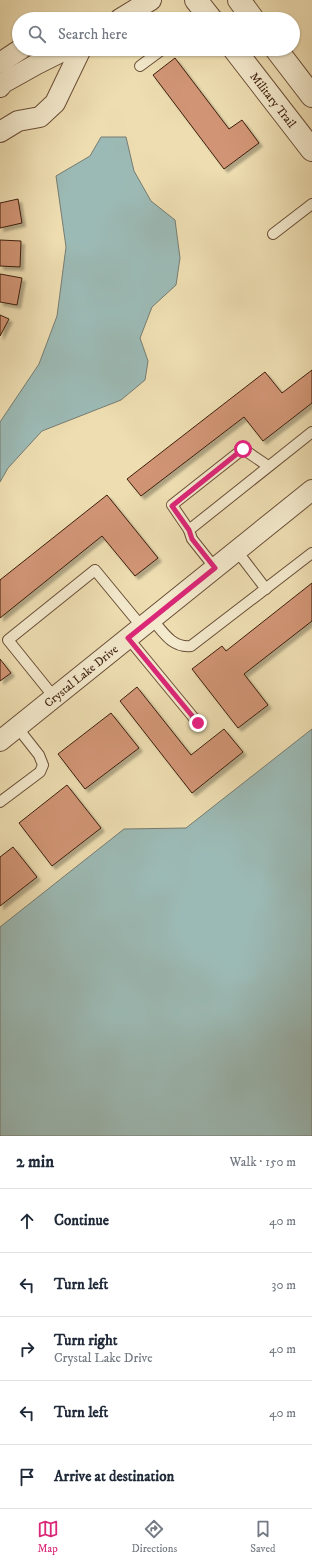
<!DOCTYPE html>
<html lang="en">
<head>
<meta charset="utf-8">
<style>
  :root { --surface:#fff; --page:#f2f2f3; --text:#1f2937; --muted:#747a83; --line:#e0e1e3; --accent:#db2777 }
  body { margin:0; font-family:"IM FELL DW Pica",serif; background:var(--page); color:var(--text) }
  .stop { position:absolute; width:12px; height:12px; margin:-9px; border:3px solid #db2777; border-radius:50%; background:#fff }
  .stop.end { background:#db2777; border-color:#fff; box-shadow:0 1px 4px #0008 }
  .list { margin:0; padding:0; list-style:none }
  h2 { display:flex; justify-content:space-between; align-items:center; height:52px; margin:0; padding:0 16px; font-size:17px }
  h2 small { font-size:13px; font-weight:400; color:var(--muted) }
  .list li { display:grid; grid-template-columns:26px 1fr auto; gap:12px; align-items:center; box-sizing:border-box; height:64px; padding:0 16px; border-top:1px solid var(--line) }
  .list b { display:block; font-size:15px; white-space:nowrap }
  .list p { margin:0; font-size:13px; white-space:nowrap; color:var(--muted) }
  .list em { font-size:13px; font-style:normal; color:var(--muted) }
  .icon { flex:none; width:22px; height:22px; fill:none; stroke:currentColor; stroke-width:2; stroke-linecap:round; stroke-linejoin:round }
  .map { position:relative; flex:none; width:312px; height:1136px; overflow:hidden }
  .search { position:absolute; background:var(--surface); box-shadow:0 1px 3px #0004; left:12px; right:12px; top:12px; height:44px; display:flex; align-items:center; gap:10px; box-sizing:border-box; padding:0 14px; border-radius:22px; color:var(--muted); font-size:15px }
  .sheet { height:372px; background:var(--surface) }
  nav { display:flex; justify-content:space-around; align-items:center; box-sizing:border-box; height:56px; border-top:1px solid var(--line); background:var(--surface); font-size:11px; color:var(--muted) }
  nav a { display:grid; justify-items:center; gap:2px }
  nav .on { color:var(--accent) }
  .map>svg:first-child { display:block }
</style>
</head>
<body>
<div class="map">
<svg width="312" height="1136" viewBox="0 0 312 1136">
  <defs>
    <filter id="shadow"><feDropShadow dx="3.5" dy="3.5" stdDeviation="1" flood-color="#0004"/></filter>
  </defs>
  <rect width="100%" height="100%" fill="#edddb1"/>
  <filter id="stains"><feTurbulence type="fractalNoise" baseFrequency=".005" numOctaves="4"/><feColorMatrix values="0 0 0 0 .2 0 0 0 0 .09 0 0 0 0 .02 0 0 0 .5 -.17"/></filter>
  <radialGradient id="worn" r=".72"><stop offset=".6" stop-color="#630" stop-opacity="0"/><stop offset="1" stop-color="#630" stop-opacity=".3"/></radialGradient>
  <g fill="#9cbab5" stroke="#767c72">
    <polygon points="101,137 126,137 134,171 151,201 175,220 180,258 176,285 152,307 140,338 148,361 145,380 121,400 42,431 8,468 0,482 0,422 39,364 57,316 66,247 56,176 90,156"/>
    <polygon points="312,729 312,1136 0,1136 0,927 124,829 186,828"/>
  </g>
  <g fill="#d19575" stroke="#3e1f0e" filter="url(#shadow)">
    <polygon points="175,58 229,129 242,120 259,143 224,169 153,75"/>
    <polygon points="18,199 22,223 0,228 0,203"/>
    <polygon points="0,240 21,241 20,267 0,266"/>
    <polygon points="0,274 22,278 17,305 0,302"/>
    <polygon points="0,315 9,319 0,336"/>
    <polygon points="312,370 312,403 263,441 244,417 141,496 127,479 265,372 282,393"/>
    <polygon points="107,495 158,558 135,576 102,536 0,618 0,580"/>
    <polygon points="312,583 312,621 244,674 268,705 238,728 192,669 222,646 226,651"/>
    <polygon points="0,659 11,673 0,681"/>
    <polygon points="137,687 191,755 224,729 243,752 192,793 120,701"/>
    <polygon points="111,713 139,748 85,789 58,754"/>
    <polygon points="67,785 101,828 52,866 19,823"/>
    <polygon points="13,847 37,877 0,906 0,857"/>
  </g>
  <g fill="none" stroke-linecap="round" stroke-linejoin="round">
    <g stroke="#6a4e37" stroke-width="12">
      <g id="service">
        <polyline points="140,66 163,49"/>
        <polyline points="273,234 312,204"/>
        <polyline points="189,530 172,505 243,449 268,466"/>
        <polyline points="237,551 266,589"/>
        <polyline points="215,568 192,539 189,530 312,432"/>
        <path d="M152,619C163,632 172,648 191,646L312,553"/>
        <polyline points="128,638 198,723"/>
        <polyline points="54,697 8,640 95,570 142,627"/>
        <polyline points="0,802 40,772 43,765 39,755 17,727"/>
      </g>
    </g>
    <g stroke="#6a4e37" stroke-width="22">
      <g id="minor">
        <polyline points="120,19 151,0"/>
        <polyline points="0,63 21,49"/>
        <polyline points="0,87 3,83 37,64 67,49"/>
        <polyline points="0,132 18,121 40,117 55,103 81,49"/>
        <polyline points="0,741 312,490"/>
      </g>
    </g>
    <g stroke="#6a4e37" stroke-width="24">
      <g id="tertiary">
        <polyline points="196,0 211,19"/>
        <polyline points="239,0 253,19"/>
        <polyline points="234,49 312,150"/>
        <polyline points="276,49 312,96"/>
      </g>
    </g>
    <use href="#service" stroke="#f3e9cc" stroke-width="10"/>
    <use href="#minor" stroke="#f3e9cc" stroke-width="20"/>
    <use href="#tertiary" stroke="#f3e9cc" stroke-width="22"/>
  </g>
  <g fill="none" stroke-linecap="round" stroke-linejoin="round">
    <polyline stroke="#db2777" stroke-width="5" points="198,723 128,638 215,568 192,539 189,530 172,506 243,449"/>
  </g>
  <g text-anchor="middle" stroke-width="4" stroke-linejoin="round" paint-order="stroke">
    <g font-size="12" fill="#3e1f0e" stroke="#f3e9cc">
      <text transform="translate(273 100) rotate(52)" y="4">Military Trail</text>
      <text transform="translate(81 676) rotate(-39)" y="4">Crystal Lake Drive</text>
    </g>
  </g>
  <rect width="100%" height="100%" filter="url(#stains)"/>
  <rect width="100%" height="100%" fill="url(#worn)"/>
</svg>
<div class="stop" style="left:243px;top:449px"></div>
<div class="stop end" style="left:198px;top:723px"></div>
<div class="search"><svg class="icon" aria-label="search" viewBox="0 0 24 24"><circle cx="10" cy="10" r="6"/><path d="M15 15l6 6"/></svg>Search here</div>
</div>
<section class="sheet">
<h2>2 min<small>Walk · 150 m</small></h2>
<ul class="list">
<li><svg class="icon" aria-label="ahead" viewBox="0 0 24 24"><path d="M12 20V5M6 11l6-6 6 6"/></svg><div><b>Continue</b></div><em>40 m</em></li>
<li><svg class="icon" aria-label="left" viewBox="0 0 24 24"><path d="M17 20v-9H6M10 6l-5 5 5 5"/></svg><div><b>Turn left</b></div><em>30 m</em></li>
<li><svg class="icon" aria-label="right" viewBox="0 0 24 24"><path d="M7 20v-9h11M14 6l5 5-5 5"/></svg><div><b>Turn right</b><p>Crystal Lake Drive</p></div><em>40 m</em></li>
<li><svg class="icon" aria-label="left" viewBox="0 0 24 24"><path d="M17 20v-9H6M10 6l-5 5 5 5"/></svg><div><b>Turn left</b></div><em>40 m</em></li>
<li><svg class="icon" aria-label="arrive" viewBox="0 0 24 24"><path d="M6 21V4h12l-3 4 3 4H6"/></svg><div><b>Arrive at destination</b></div></li>
</ul>
</section>
<nav>
<a class="on"><svg class="icon" aria-label="map" viewBox="0 0 24 24"><path d="M3 6l6-2 6 2 6-2v14l-6 2-6-2-6 2zM9 4v14M15 6v14"/></svg>Map</a>
<a><svg class="icon" aria-label="directions" viewBox="0 0 24 24"><path d="M12 3l9 9-9 9-9-9zM9 14v-3h6M13 9l2 2-2 2"/></svg>Directions</a>
<a><svg class="icon" aria-label="saved" viewBox="0 0 24 24"><path d="M7 4h10v16l-5-4-5 4z"/></svg>Saved</a>
</nav>
</body>
</html>
